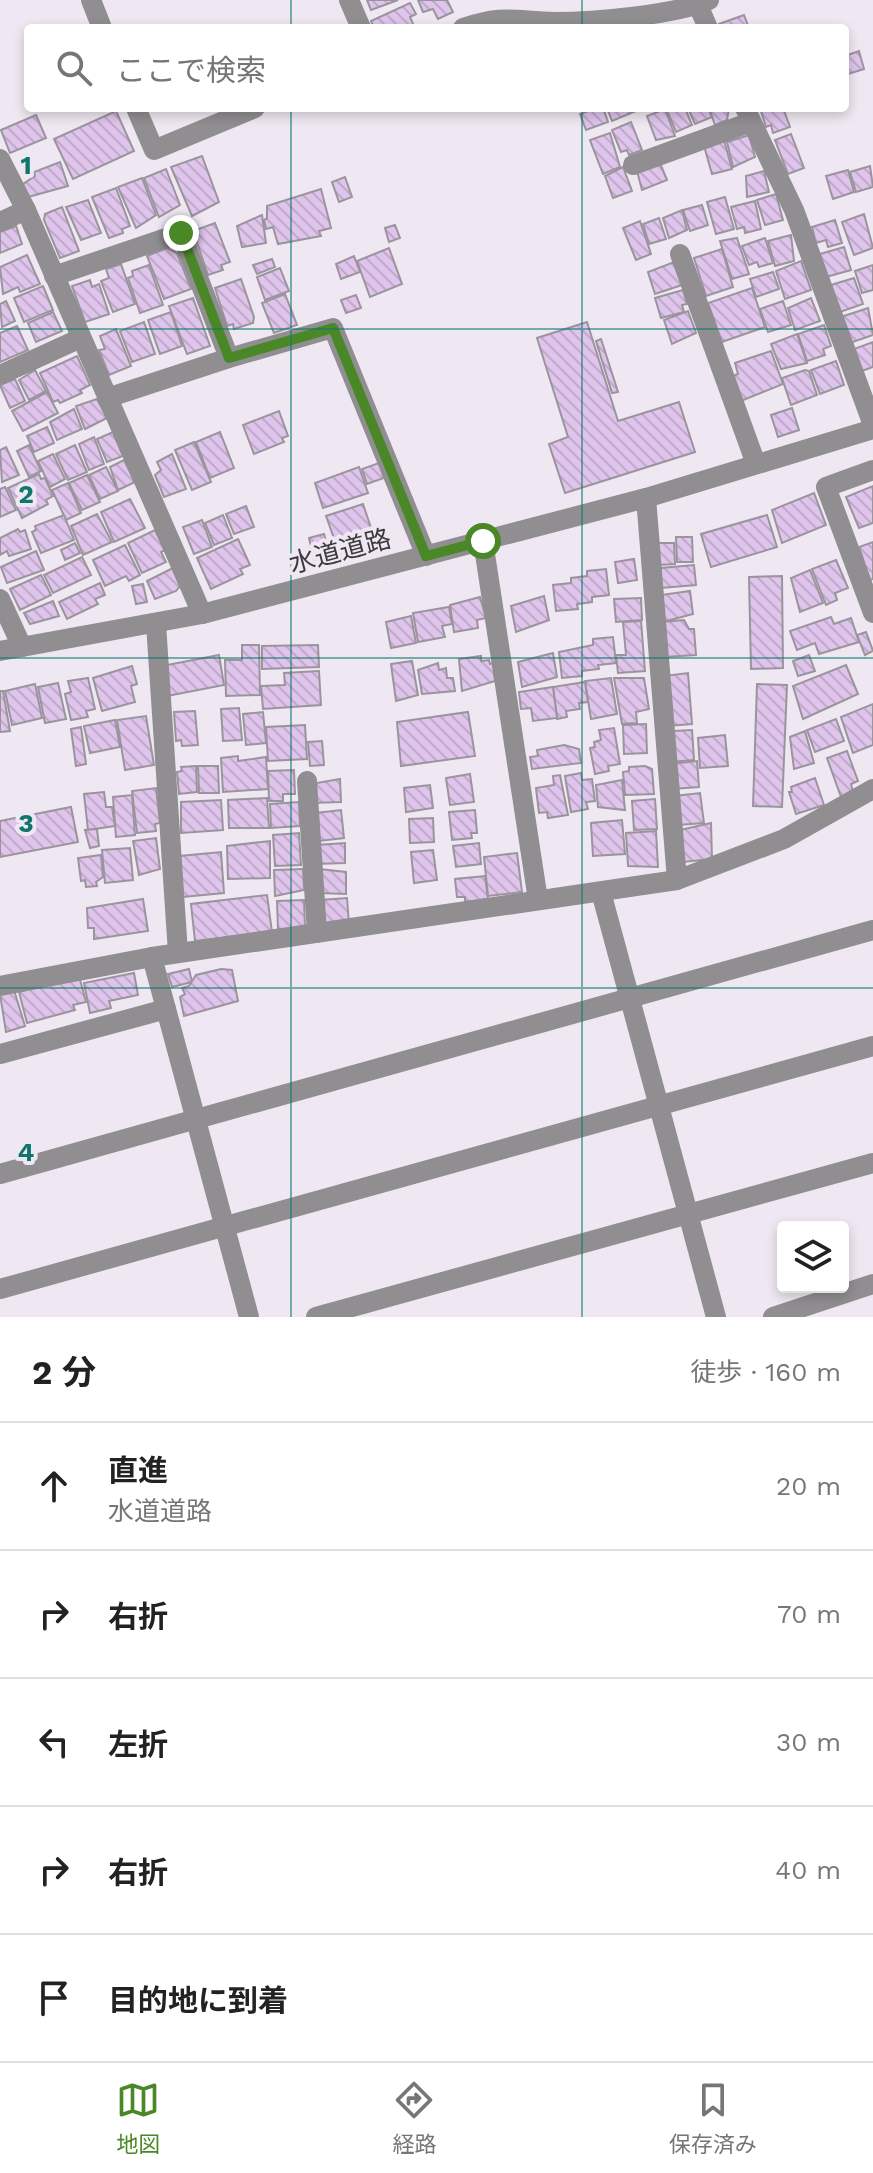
<!DOCTYPE html>
<html lang="ja">
<head>
<meta charset="utf-8">
<style>
  :root { --surface:#fff; --page:#f2f2f2; --text:#222; --muted:#767676; --line:#e0e0e0; --accent:#4a8827 }
  body { margin:0; font-family:"Work Sans","Noto Sans JP",sans-serif; background:var(--page); color:var(--text) }
  .controls { position:absolute; right:24px; bottom:24px; display:grid; overflow:hidden; border-radius:8px; box-shadow:0 4px 12px #0003 }
  .controls button { width:72px; height:72px; display:grid; place-items:center; padding:0; border:0; border-bottom:2px solid var(--line); background:var(--surface); color:var(--text); font:40px sans-serif }
  .stop { position:absolute; width:24px; height:24px; margin:-18px; border:6px solid #4a8827; border-radius:50%; background:#fff }
  .stop.end { background:#4a8827; border-color:#fff; box-shadow:0 2px 8px #0008 }
  .list { margin:0; padding:0; list-style:none }
  h2 { display:flex; justify-content:space-between; align-items:center; height:104px; margin:0; padding:0 32px; font-size:34px }
  h2 small { font-size:26px; font-weight:400; color:var(--muted) }
  .list li { display:grid; grid-template-columns:52px 1fr auto; gap:24px; align-items:center; box-sizing:border-box; height:128px; padding:0 32px; border-top:2px solid var(--line) }
  .list b { display:block; font-size:30px; white-space:nowrap }
  .list p { margin:0; font-size:26px; white-space:nowrap; color:var(--muted) }
  .list em { font-size:26px; font-style:normal; color:var(--muted) }
  .icon { flex:none; width:44px; height:44px; fill:none; stroke:currentColor; stroke-width:2; stroke-linecap:round; stroke-linejoin:round }
  .map { position:relative; flex:none; width:873px; height:1317px; overflow:hidden }
  .search { position:absolute; background:var(--surface); box-shadow:0 4px 12px #0003; left:24px; right:24px; top:24px; height:88px; display:flex; align-items:center; gap:20px; box-sizing:border-box; padding:0 28px; border-radius:8px; color:var(--muted); font-size:30px }
  .sheet { height:744px; background:var(--surface) }
  nav { display:flex; justify-content:space-around; align-items:center; box-sizing:border-box; height:112px; border-top:2px solid var(--line); background:var(--surface); font-size:22px; color:var(--muted) }
  nav a { display:grid; justify-items:center; gap:4px }
  nav .on { color:var(--accent) }
  .map>svg:first-child { display:block }
</style>
</head>
<body>
<div class="map">
<svg width="873" height="1317" viewBox="0 0 873 1317">
  <defs>
    <pattern id="building-back-hatch" width="6" height="6" patternUnits="userSpaceOnUse" patternTransform="scale(2)"><rect width="6" height="6" fill="#dfc4eb"/><path d="M-1 5l2 2M0 0l6 6M5-1l2 2" fill="none" stroke="#c0a9cb"/></pattern>
  </defs>
  <rect width="100%" height="100%" fill="#efe8f2"/>
  <g fill="url(#building-back-hatch)" stroke="#9a949d" stroke-width="2">
    <polygon points="367,0 398,0 371,10"/>
    <polygon points="418,0 447,0 453,12 438,19 433,9 423,12"/>
    <polygon points="410,3 416,14 410,17 414,26 374,28 371,21"/>
    <polygon points="744,15 749,28 720,28 719,24"/>
    <polygon points="859,51 864,69 845,75 845,56"/>
    <polygon points="597,108 603,108 608,122 586,130 580,114"/>
    <polygon points="607,108 635,108 636,111 612,121"/>
    <polygon points="666,108 685,108 692,125 676,132"/>
    <polygon points="688,108 708,108 712,117 695,124"/>
    <polygon points="709,108 729,108 727,120 715,125"/>
    <polygon points="760,108 783,108 790,127 773,133 771,125 766,127"/>
    <polygon points="665,109 675,136 656,140 647,116"/>
    <polygon points="116,111 134,151 73,179 54,139"/>
    <polygon points="36,115 46,138 10,153 1,130"/>
    <polygon points="631,122 642,150 629,155 627,150 621,152 612,130"/>
    <polygon points="610,133 620,167 603,174 590,140"/>
    <polygon points="791,134 804,168 788,174 775,140"/>
    <polygon points="749,135 755,157 733,167 727,142"/>
    <polygon points="724,140 732,169 712,174 704,146"/>
    <polygon points="202,156 219,202 192,216 171,167"/>
    <polygon points="60,162 68,186 28,197 23,184 35,176 34,172"/>
    <polygon points="660,163 667,180 642,190 637,171"/>
    <polygon points="870,166 873,187 856,192 850,172"/>
    <polygon points="623,167 632,191 613,198 605,176"/>
    <polygon points="166,169 180,205 159,217 144,178"/>
    <polygon points="848,170 854,192 833,199 826,176"/>
    <polygon points="764,171 769,192 747,197 746,176"/>
    <polygon points="345,177 352,197 339,202 332,182"/>
    <polygon points="142,178 156,215 136,228 118,187"/>
    <polygon points="116,188 130,226 122,229 123,233 109,238 92,197"/>
    <polygon points="321,189 331,228 319,231 321,236 278,244 273,227 266,229 264,220 267,218 267,206"/>
    <polygon points="776,194 783,220 765,225 757,200"/>
    <polygon points="725,197 734,229 716,234 707,202"/>
    <polygon points="88,200 101,233 81,240 66,207"/>
    <polygon points="755,201 761,229 745,233 744,227 737,229 731,207"/>
    <polygon points="702,205 708,225 690,231 683,210"/>
    <polygon points="62,207 79,251 60,258 44,220 45,214"/>
    <polygon points="682,210 687,230 669,238 663,218"/>
    <polygon points="864,214 873,248 854,255 842,222"/>
    <polygon points="262,215 266,243 242,247 237,226"/>
    <polygon points="659,218 666,239 649,244 643,224"/>
    <polygon points="835,220 842,243 828,247 826,240 816,243 812,227"/>
    <polygon points="640,221 651,254 636,260 623,228"/>
    <polygon points="215,223 230,262 221,265 223,270 208,275 193,231"/>
    <polygon points="395,225 400,238 389,242 385,228"/>
    <polygon points="16,226 22,244 0,253 0,232"/>
    <polygon points="791,235 794,261 775,266 768,241"/>
    <polygon points="737,238 749,274 732,279 720,241"/>
    <polygon points="765,238 773,263 759,267 757,262 749,265 742,246"/>
    <polygon points="844,247 851,270 826,277 820,254"/>
    <polygon points="167,248 177,253 191,289 164,299 147,256"/>
    <polygon points="389,248 402,284 370,297 357,261"/>
    <polygon points="722,249 733,287 706,296 694,258"/>
    <polygon points="27,255 40,284 20,292 18,287 3,294 0,267"/>
    <polygon points="354,256 360,272 341,279 336,264"/>
    <polygon points="272,259 275,267 257,274 253,265"/>
    <polygon points="801,261 811,290 785,299 776,271"/>
    <polygon points="674,262 682,285 655,294 648,272"/>
    <polygon points="121,264 135,304 113,312 101,281 109,278 106,269"/>
    <polygon points="149,265 163,305 140,313 128,278 133,276 132,271"/>
    <polygon points="873,265 873,290 862,293 855,271"/>
    <polygon points="280,268 289,291 265,300 257,277"/>
    <polygon points="773,272 779,289 756,297 750,279"/>
    <polygon points="854,278 863,304 840,312 831,285"/>
    <polygon points="241,279 254,317 253,323 234,329 233,324 227,326 215,288"/>
    <polygon points="90,280 92,287 99,284 109,314 85,322 72,286"/>
    <polygon points="43,286 53,310 24,322 14,298"/>
    <polygon points="752,288 765,327 722,342 708,303"/>
    <polygon points="683,290 687,304 682,305 684,312 661,318 655,298"/>
    <polygon points="285,294 297,325 274,333 262,303"/>
    <polygon points="356,295 361,308 346,313 341,300"/>
    <polygon points="193,298 210,346 187,354 169,306"/>
    <polygon points="811,298 820,321 795,330 788,308"/>
    <polygon points="6,301 15,321 2,327 0,304"/>
    <polygon points="783,301 791,325 768,332 760,309"/>
    <polygon points="868,308 873,335 850,343 841,317"/>
    <polygon points="688,311 696,333 672,344 664,320"/>
    <polygon points="53,312 62,331 36,342 28,323"/>
    <polygon points="171,312 182,346 160,354 148,320"/>
    <polygon points="144,322 155,354 132,362 120,331"/>
    <polygon points="587,322 618,421 679,402 695,452 565,493 549,444 568,437 537,338"/>
    <polygon points="824,325 831,346 823,349 825,355 807,361 798,334"/>
    <polygon points="17,326 28,350 0,362 0,333"/>
    <polygon points="116,329 131,366 109,375 99,350 105,349 100,336"/>
    <polygon points="797,334 807,363 781,369 771,344"/>
    <polygon points="601,339 618,392 612,393 596,341"/>
    <polygon points="873,342 873,367 862,371 854,349"/>
    <polygon points="771,351 783,384 741,401 733,376 738,374 735,363"/>
    <polygon points="77,356 90,385 80,390 82,393 60,403 58,400 53,402 40,373"/>
    <polygon points="836,361 844,385 820,394 811,370"/>
    <polygon points="35,370 46,391 29,400 19,380"/>
    <polygon points="805,370 809,371 817,395 791,405 782,378"/>
    <polygon points="15,379 25,401 10,408 0,385"/>
    <polygon points="47,392 58,413 23,431 12,411"/>
    <polygon points="97,399 107,418 85,429 76,406"/>
    <polygon points="792,408 799,430 778,437 771,415"/>
    <polygon points="74,409 82,429 57,440 50,422"/>
    <polygon points="279,411 288,436 282,438 284,442 254,454 243,425"/>
    <polygon points="47,427 54,443 34,452 27,436"/>
    <polygon points="113,432 123,456 107,462 97,439"/>
    <polygon points="220,432 234,468 210,478 196,442"/>
    <polygon points="94,437 104,464 89,470 79,444"/>
    <polygon points="194,442 211,482 192,490 175,450"/>
    <polygon points="29,445 41,471 29,477 17,451"/>
    <polygon points="75,445 87,472 68,480 56,454"/>
    <polygon points="6,447 19,475 2,482 0,450"/>
    <polygon points="53,454 65,479 50,487 38,461"/>
    <polygon points="172,454 186,489 164,497 155,475 161,470 157,462"/>
    <polygon points="124,460 135,482 118,490 110,467"/>
    <polygon points="379,463 384,478 367,484 362,469"/>
    <polygon points="106,467 118,491 100,499 89,475"/>
    <polygon points="359,467 368,493 323,508 315,483"/>
    <polygon points="39,474 41,479 45,478 53,496 46,500 48,504 22,518 8,488"/>
    <polygon points="87,475 100,502 82,510 69,483"/>
    <polygon points="68,483 81,513 66,520 52,490"/>
    <polygon points="873,486 873,523 859,528 846,497"/>
    <polygon points="5,487 16,510 0,517 0,489"/>
    <polygon points="814,493 826,525 782,543 772,510"/>
    <polygon points="130,499 145,528 114,542 101,512"/>
    <polygon points="363,504 376,543 340,555 326,516"/>
    <polygon points="246,506 254,527 234,534 226,514"/>
    <polygon points="97,514 112,542 83,555 71,526"/>
    <polygon points="64,515 74,540 41,553 32,532 36,530 35,526"/>
    <polygon points="223,515 232,538 214,545 205,523"/>
    <polygon points="767,515 777,547 711,567 701,534"/>
    <polygon points="202,520 212,547 194,554 183,527"/>
    <polygon points="18,529 20,532 25,530 31,549 9,556 7,551 0,555 0,538"/>
    <polygon points="155,530 165,550 161,552 166,562 142,573 128,543"/>
    <polygon points="324,534 330,555 314,560 309,538"/>
    <polygon points="676,537 692,537 693,562 677,562"/>
    <polygon points="238,539 250,565 240,569 243,574 211,589 197,558"/>
    <polygon points="873,542 873,579 870,580 859,547"/>
    <polygon points="75,543 80,553 65,560 61,550"/>
    <polygon points="658,543 674,543 675,564 658,565"/>
    <polygon points="125,545 140,575 129,581 126,576 105,586 93,560"/>
    <polygon points="36,551 44,570 7,583 1,567"/>
    <polygon points="82,557 91,575 53,593 44,575"/>
    <polygon points="634,559 637,580 618,583 615,562"/>
    <polygon points="836,560 848,588 835,593 837,600 826,605 812,569"/>
    <polygon points="694,565 696,585 661,588 661,568"/>
    <polygon points="173,568 180,586 176,591 155,599 147,581"/>
    <polygon points="606,569 609,595 592,597 592,602 577,604 578,609 556,611 553,585 571,583 571,578 587,576 587,571"/>
    <polygon points="810,570 823,603 800,612 791,578"/>
    <polygon points="41,575 51,595 20,610 10,589"/>
    <polygon points="782,576 783,668 751,669 749,577"/>
    <polygon points="100,583 105,595 95,599 98,604 67,619 59,602"/>
    <polygon points="143,584 147,602 136,604 132,586"/>
    <polygon points="690,591 693,614 663,622 661,595"/>
    <polygon points="544,596 549,620 516,632 511,606"/>
    <polygon points="480,597 486,618 477,620 478,628 454,632 450,605"/>
    <polygon points="641,598 642,620 616,622 614,599"/>
    <polygon points="53,601 59,616 30,624 24,613"/>
    <polygon points="449,607 452,624 442,626 445,637 418,642 413,613"/>
    <polygon points="411,616 416,643 391,648 386,622"/>
    <polygon points="831,617 834,624 851,618 859,642 819,654 815,643 797,650 790,631"/>
    <polygon points="684,620 689,629 694,629 696,655 664,657 661,622"/>
    <polygon points="641,621 645,671 618,673 616,655 626,655 623,622"/>
    <polygon points="866,632 873,651 865,655 857,635"/>
    <polygon points="613,637 616,663 598,665 599,669 582,671 582,676 562,678 559,652 593,645 593,639"/>
    <polygon points="242,645 259,645 260,695 226,696 225,660 242,660"/>
    <polygon points="318,645 319,667 262,669 262,646"/>
    <polygon points="553,653 557,677 522,687 518,662"/>
    <polygon points="219,655 224,685 167,696 162,666"/>
    <polygon points="809,655 815,671 798,676 793,661"/>
    <polygon points="481,656 481,661 489,660 490,664 493,663 495,681 462,691 459,659"/>
    <polygon points="412,661 418,695 396,701 391,664"/>
    <polygon points="438,663 439,670 446,668 447,678 453,678 455,691 422,694 418,670"/>
    <polygon points="846,665 858,694 803,719 793,686"/>
    <polygon points="132,666 137,684 131,686 135,702 102,711 93,678"/>
    <polygon points="319,671 321,705 263,709 261,686 285,685 284,673"/>
    <polygon points="688,673 692,724 668,726 664,676"/>
    <polygon points="88,678 95,709 86,711 88,717 71,720 65,694 71,692 68,681"/>
    <polygon points="611,678 617,714 591,719 585,681"/>
    <polygon points="614,678 644,678 649,709 636,712 637,723 622,724"/>
    <polygon points="585,682 588,702 579,703 580,709 566,711 567,717 557,719 553,687"/>
    <polygon points="58,683 66,719 45,723 38,687"/>
    <polygon points="35,684 42,718 12,725 5,691"/>
    <polygon points="757,684 787,685 782,807 753,806"/>
    <polygon points="553,687 557,718 533,721 531,708 521,709 519,692"/>
    <polygon points="0,691 3,691 10,731 0,732"/>
    <polygon points="873,704 873,745 853,753 841,717"/>
    <polygon points="239,708 242,740 223,741 221,709"/>
    <polygon points="195,711 198,745 182,746 181,740 176,741 174,712"/>
    <polygon points="263,712 266,743 246,745 243,714"/>
    <polygon points="468,712 475,756 401,766 397,722"/>
    <polygon points="146,716 154,765 125,770 117,720"/>
    <polygon points="836,719 844,741 815,752 807,730"/>
    <polygon points="115,720 120,747 90,753 84,726"/>
    <polygon points="646,724 647,753 624,754 623,725"/>
    <polygon points="305,725 307,759 268,761 266,727"/>
    <polygon points="81,727 86,764 76,766 71,729"/>
    <polygon points="614,728 620,764 608,766 609,771 595,774 590,748 595,747 594,742 601,740 599,730"/>
    <polygon points="692,730 694,760 670,762 674,731"/>
    <polygon points="805,731 814,763 794,769 790,737"/>
    <polygon points="725,735 728,766 700,768 698,738"/>
    <polygon points="322,741 324,765 310,766 308,742"/>
    <polygon points="564,745 579,749 581,763 532,769 530,757 538,756 537,750"/>
    <polygon points="847,751 858,781 851,784 853,792 841,797 827,758"/>
    <polygon points="238,756 238,761 266,757 268,789 223,792 221,758"/>
    <polygon points="697,761 699,787 672,789 670,764"/>
    <polygon points="196,766 197,792 179,794 177,772 182,771 181,767"/>
    <polygon points="198,766 218,766 219,793 199,793"/>
    <polygon points="645,766 652,769 654,794 625,795 623,772 629,771 629,767"/>
    <polygon points="294,770 295,794 283,794 283,801 269,801 268,771"/>
    <polygon points="581,773 582,780 592,779 595,801 586,802 588,809 571,812 565,776"/>
    <polygon points="470,774 474,802 450,805 446,778"/>
    <polygon points="560,775 568,815 548,818 547,812 539,813 536,788 554,785 553,776"/>
    <polygon points="815,778 824,805 796,814 789,792 792,792 791,787"/>
    <polygon points="340,779 341,802 311,803 311,784"/>
    <polygon points="622,780 625,810 598,807 596,785"/>
    <polygon points="430,785 433,808 406,812 404,788"/>
    <polygon points="156,788 160,823 155,824 156,831 137,833 132,791"/>
    <polygon points="104,792 106,807 112,807 115,826 88,830 84,794"/>
    <polygon points="700,793 704,823 678,825 675,796"/>
    <polygon points="132,795 135,835 116,837 113,797"/>
    <polygon points="267,798 269,828 229,828 228,800"/>
    <polygon points="655,799 657,829 634,830 632,801"/>
    <polygon points="221,800 223,830 181,833 181,802"/>
    <polygon points="299,802 300,826 271,828 270,804"/>
    <polygon points="71,807 78,842 0,857 0,821"/>
    <polygon points="341,810 344,838 319,841 316,813"/>
    <polygon points="475,810 477,833 471,833 472,838 452,840 449,812"/>
    <polygon points="433,818 434,842 410,843 409,819"/>
    <polygon points="622,820 625,854 593,856 591,823"/>
    <polygon points="711,823 712,859 683,862 680,830"/>
    <polygon points="97,829 99,846 90,848 85,830"/>
    <polygon points="656,831 658,867 628,866 626,833"/>
    <polygon points="299,833 301,865 275,866 273,835"/>
    <polygon points="156,838 160,869 139,875 133,841"/>
    <polygon points="270,841 270,878 228,879 227,846"/>
    <polygon points="345,843 345,863 316,864 316,845"/>
    <polygon points="479,843 481,864 456,867 453,846"/>
    <polygon points="130,848 133,880 105,883 102,850"/>
    <polygon points="433,850 437,880 414,883 411,852"/>
    <polygon points="221,852 224,893 183,897 180,856"/>
    <polygon points="517,853 522,892 488,896 484,857"/>
    <polygon points="101,855 103,877 96,882 97,886 86,887 85,880 81,881 78,858"/>
    <polygon points="303,869 304,890 275,896 274,870"/>
    <polygon points="319,869 346,872 346,894 319,893"/>
    <polygon points="485,876 488,899 465,902 465,897 457,897 455,879"/>
    <polygon points="267,895 272,932 195,941 191,904"/>
    <polygon points="347,898 349,924 322,926 320,900"/>
    <polygon points="143,899 148,931 94,939 94,928 88,928 87,908"/>
    <polygon points="304,900 305,928 278,930 277,901"/>
    <polygon points="189,969 192,982 172,987 168,974"/>
    <polygon points="221,969 232,970 238,1001 184,1016 180,997 185,994 182,988 189,986 196,975"/>
    <polygon points="134,973 138,995 109,1001 111,1008 90,1013 84,983"/>
    <polygon points="79,976 86,1002 73,1005 75,1010 27,1023 19,992"/>
    <polygon points="14,990 25,1026 6,1032 0,994"/>
  </g>
  <g fill="none" stroke-linecap="round" stroke-linejoin="round">
    <g stroke="#908e91" stroke-width="20">
      <polyline points="91,0 102,28"/>
      <polyline points="349,0 361,28"/>
      <polyline points="698,5 708,28"/>
      <path d="M463,28C504,14 514,21 555,22C591,22 677,15 709,0"/>
      <polyline points="136,108 154,150 255,108"/>
      <polyline points="745,108 794,210 873,425"/>
      <polyline points="0,159 26,210 202,614"/>
      <polyline points="633,165 751,122"/>
      <polyline points="0,222 26,210"/>
      <polyline points="680,254 756,464"/>
      <polyline points="54,276 181,233 229,358 107,398"/>
      <polyline points="229,358 333,328 426,556"/>
      <polyline points="0,375 81,338"/>
      <polyline points="873,470 826,487 873,613"/>
      <polyline points="646,498 677,880"/>
      <polyline points="483,541 538,900"/>
      <polyline points="0,599 22,647"/>
      <polyline points="156,624 178,953"/>
      <polyline points="0,651 202,614 646,498 873,429"/>
      <polyline points="307,781 317,933"/>
      <polyline points="601,892 716,1317"/>
      <polyline points="152,957 249,1317"/>
      <polyline points="0,986 152,957 677,880 784,839 873,789"/>
      <polyline points="0,1054 166,1009"/>
      <polyline points="0,1174 873,930"/>
      <polyline points="0,1289 873,1046"/>
      <polyline points="316,1317 873,1163"/>
      <polyline points="773,1317 873,1284"/>
    </g>
  </g>
  <g fill="none" stroke-linecap="round" stroke-linejoin="round">
    <polyline stroke="#4a8827" stroke-width="10" points="181,233 229,358 333,328 426,556 483,541"/>
  </g>
  <path fill="none" stroke="#0f766e" stroke-width="2" stroke-opacity="0.55" d="M291,0V28M582,0V28M291,108V1317M582,108V1317M0,329H873M0,658H873M0,988H873"/>
  <g text-anchor="middle" stroke-width="8" stroke-linejoin="round" paint-order="stroke">
    <g font-size="26" fill="#3d3a3e" stroke="#efe8f2">
      <text transform="translate(340 551) rotate(-15)" y="9">水道道路</text>
    </g>
  </g>
  <g font-size="26" text-anchor="middle" font-weight="bold" fill="#0f766e" stroke="#efe8f2" stroke-width="8" stroke-linejoin="round" paint-order="stroke">
    <text x="26" y="174">1</text>
    <text x="26" y="503">2</text>
    <text x="26" y="832">3</text>
    <text x="26" y="1161">4</text>
  </g>
</svg>
<div class="controls">
<button><svg class="icon" aria-label="layers" viewBox="0 0 24 24"><path d="M12 4l9 5-9 5-9-5zM3 14l9 5 9-5"/></svg></button>
</div>
<div class="stop" style="left:483px;top:541px"></div>
<div class="stop end" style="left:181px;top:233px"></div>
<div class="search"><svg class="icon" aria-label="search" viewBox="0 0 24 24"><circle cx="10" cy="10" r="6"/><path d="M15 15l6 6"/></svg>ここで検索</div>
</div>
<section class="sheet">
<h2>2 分<small>徒歩 · 160 m</small></h2>
<ul class="list">
<li><svg class="icon" aria-label="ahead" viewBox="0 0 24 24"><path d="M12 20V5M6 11l6-6 6 6"/></svg><div><b>直進</b><p>水道道路</p></div><em>20 m</em></li>
<li><svg class="icon" aria-label="right" viewBox="0 0 24 24"><path d="M7 20v-9h11M14 6l5 5-5 5"/></svg><div><b>右折</b></div><em>70 m</em></li>
<li><svg class="icon" aria-label="left" viewBox="0 0 24 24"><path d="M17 20v-9H6M10 6l-5 5 5 5"/></svg><div><b>左折</b></div><em>30 m</em></li>
<li><svg class="icon" aria-label="right" viewBox="0 0 24 24"><path d="M7 20v-9h11M14 6l5 5-5 5"/></svg><div><b>右折</b></div><em>40 m</em></li>
<li><svg class="icon" aria-label="arrive" viewBox="0 0 24 24"><path d="M6 21V4h12l-3 4 3 4H6"/></svg><div><b>目的地に到着</b></div></li>
</ul>
</section>
<nav>
<a class="on"><svg class="icon" aria-label="map" viewBox="0 0 24 24"><path d="M3 6l6-2 6 2 6-2v14l-6 2-6-2-6 2zM9 4v14M15 6v14"/></svg>地図</a>
<a><svg class="icon" aria-label="directions" viewBox="0 0 24 24"><path d="M12 3l9 9-9 9-9-9zM9 14v-3h6M13 9l2 2-2 2"/></svg>経路</a>
<a><svg class="icon" aria-label="saved" viewBox="0 0 24 24"><path d="M7 4h10v16l-5-4-5 4z"/></svg>保存済み</a>
</nav>
</body>
</html>
